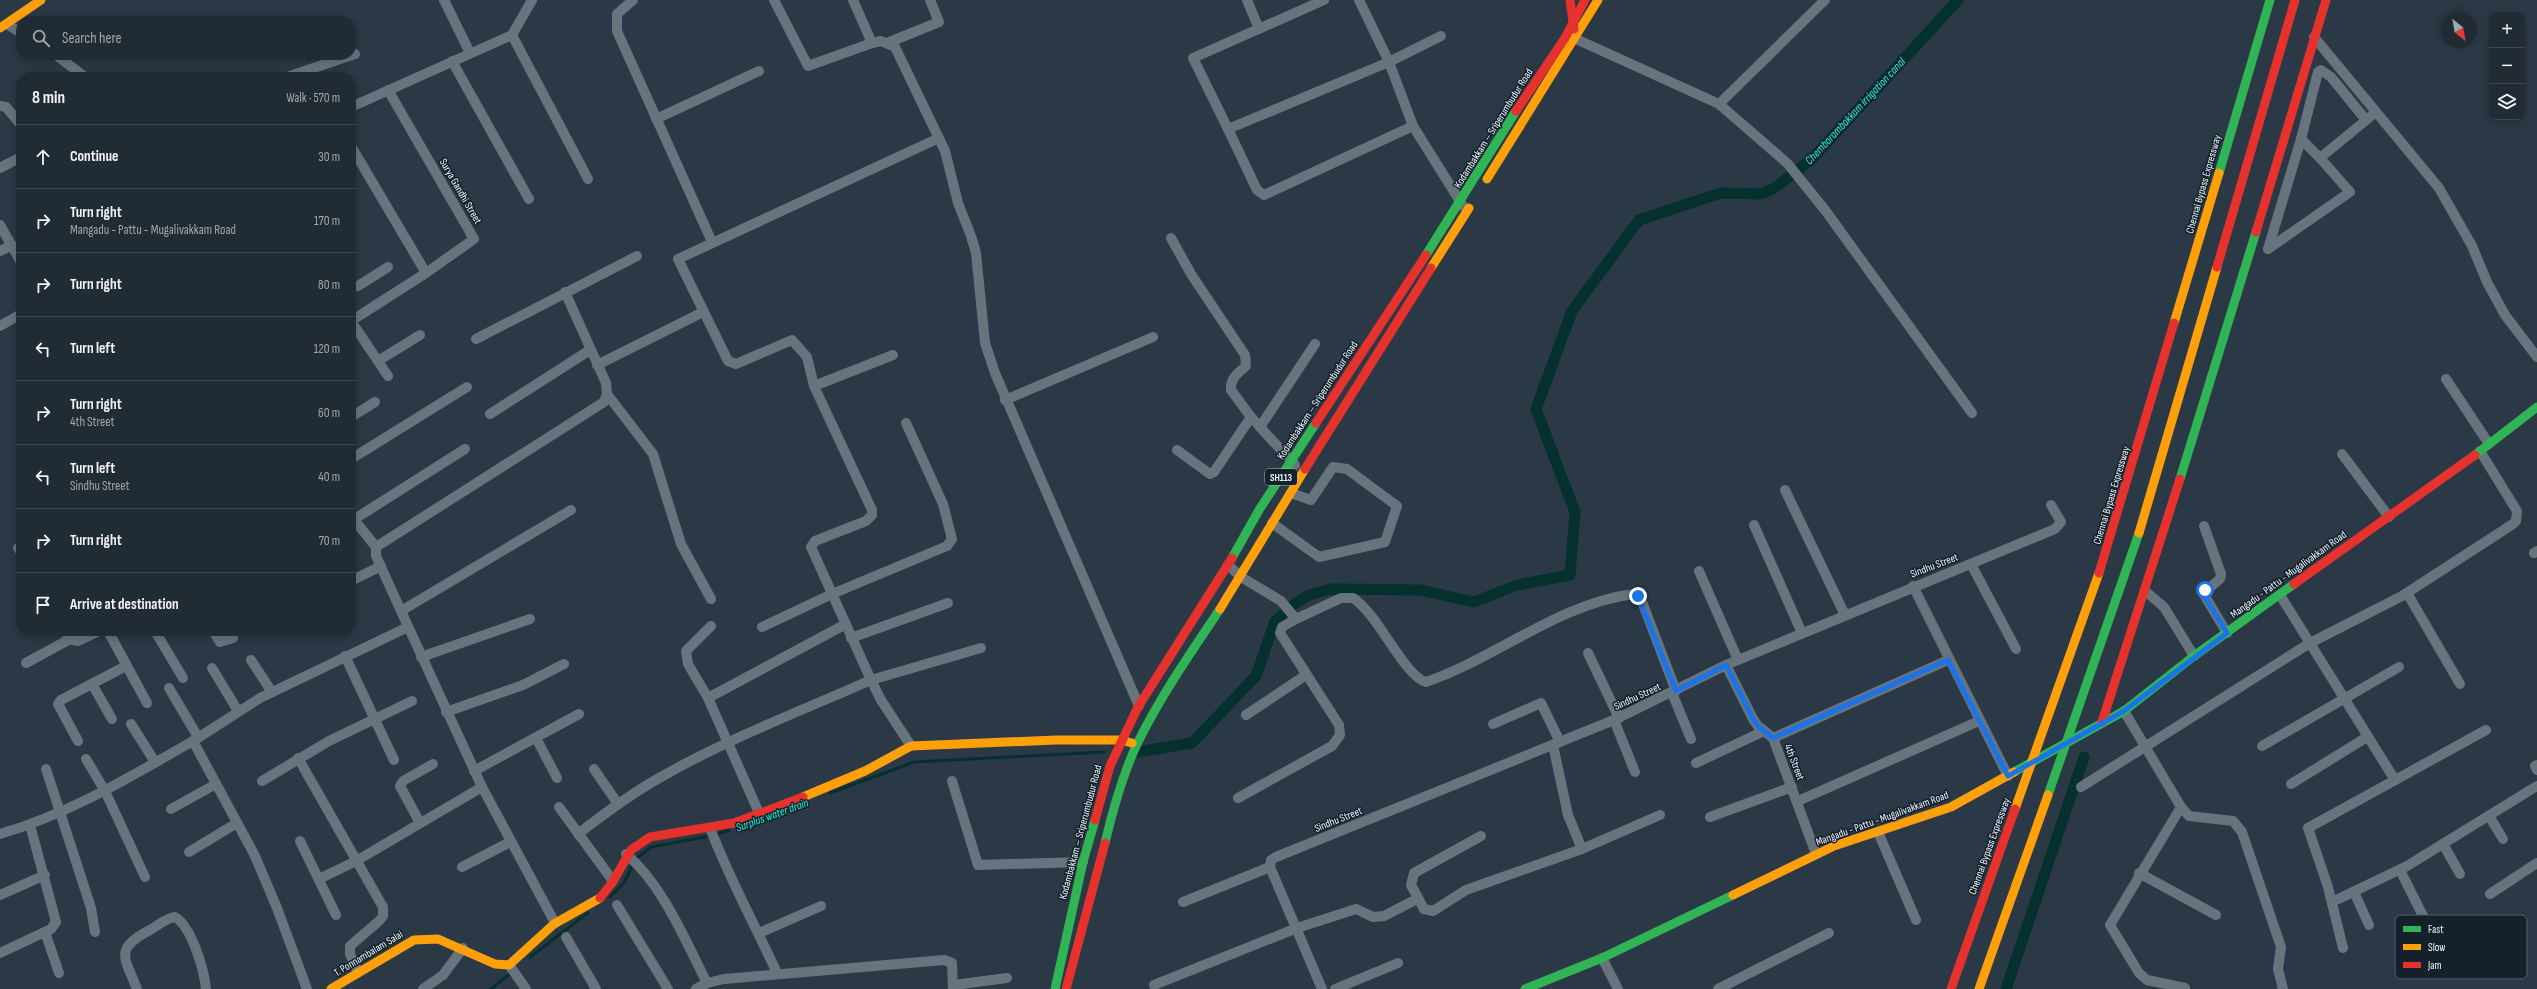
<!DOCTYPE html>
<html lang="en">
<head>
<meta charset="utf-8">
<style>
  :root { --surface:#202b34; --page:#2d3740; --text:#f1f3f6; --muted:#a2a7ac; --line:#3d474f }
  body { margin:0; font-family:"Sofia Sans Condensed",sans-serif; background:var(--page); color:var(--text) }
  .controls { position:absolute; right:12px; top:12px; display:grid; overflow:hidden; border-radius:8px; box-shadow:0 2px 10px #0003 }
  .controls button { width:36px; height:36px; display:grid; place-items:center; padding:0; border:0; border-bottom:1px solid var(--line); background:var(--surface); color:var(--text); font:20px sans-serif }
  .compass { position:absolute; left:2441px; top:12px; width:36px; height:36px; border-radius:50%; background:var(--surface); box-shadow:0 2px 10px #0003; rotate:149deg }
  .stop { position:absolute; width:12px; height:12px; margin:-9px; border:3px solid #1a73e8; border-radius:50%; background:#fff }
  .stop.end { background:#1a73e8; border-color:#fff; box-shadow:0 1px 4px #0008 }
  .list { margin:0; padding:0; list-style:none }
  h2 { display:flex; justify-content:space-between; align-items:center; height:52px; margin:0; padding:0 16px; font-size:17px }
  h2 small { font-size:13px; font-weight:400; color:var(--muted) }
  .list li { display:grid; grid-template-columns:26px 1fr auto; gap:12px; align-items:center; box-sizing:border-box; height:64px; padding:0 16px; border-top:1px solid var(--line) }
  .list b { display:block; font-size:15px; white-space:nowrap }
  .list p { margin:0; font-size:13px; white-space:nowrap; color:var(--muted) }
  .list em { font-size:13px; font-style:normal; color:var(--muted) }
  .icon { flex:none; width:22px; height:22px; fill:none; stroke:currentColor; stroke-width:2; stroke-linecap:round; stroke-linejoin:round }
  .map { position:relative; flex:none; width:2537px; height:989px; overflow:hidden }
  .search { position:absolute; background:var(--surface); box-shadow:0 2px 10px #0003; left:16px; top:16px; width:340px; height:44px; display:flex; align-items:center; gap:10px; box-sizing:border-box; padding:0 14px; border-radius:16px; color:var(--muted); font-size:15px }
  .panel { position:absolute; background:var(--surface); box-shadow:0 2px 10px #0003; left:16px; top:72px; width:340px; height:564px; border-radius:16px }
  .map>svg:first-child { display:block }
</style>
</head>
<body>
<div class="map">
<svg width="2537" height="989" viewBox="0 0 2537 989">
  <rect width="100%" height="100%" fill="#2a3945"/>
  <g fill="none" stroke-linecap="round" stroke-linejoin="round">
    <g stroke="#04302d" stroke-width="3">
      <polyline points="830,793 914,762 1104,752"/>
      <polyline points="716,835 729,830"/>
      <polyline points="636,859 651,847 710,836"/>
      <polyline points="610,897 624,883 633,864"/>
      <polyline points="530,957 588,913"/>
      <polyline points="491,989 512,972"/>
    </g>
    <g stroke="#04302d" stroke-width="11">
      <polyline points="1137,752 1192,743 1256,676 1275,621 1293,605 1309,595 1331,589 1420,590 1474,602 1517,585 1570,575 1575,512 1536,409 1572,311 1639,220 1721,193 1761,194 1773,189 1811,160 1958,0"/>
      <polyline points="2006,989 2084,757"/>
    </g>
    <g stroke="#68747d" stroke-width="10">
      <polyline points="444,0 470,53"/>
      <polyline points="633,0 617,14 617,31 712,242"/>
      <polyline points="774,0 808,66 872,43 853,0"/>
      <polyline points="1247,0 1259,29"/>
      <polyline points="1359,0 1389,62 1413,126 1463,206"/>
      <polyline points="7,24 21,33"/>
      <polyline points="512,35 532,0"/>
      <polyline points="2314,37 2439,188 2472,246 2487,282 2505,315 2537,357"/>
      <polyline points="1576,39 1719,104 1787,163 1825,210 1972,413"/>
      <polyline points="872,43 881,41 895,47 945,151 958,203 971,236 976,253 985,343 995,373 1139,706"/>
      <polyline points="887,43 939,22 930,0"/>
      <polyline points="56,55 85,77"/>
      <polyline points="452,61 529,199"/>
      <polyline points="287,77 355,54"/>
      <polyline points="1719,104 1825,0"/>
      <polyline points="0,106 6,107 21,125"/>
      <polyline points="351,107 512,35 588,179"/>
      <polyline points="656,119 759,71"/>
      <polyline points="1413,126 1264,195 1257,190 1228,129 1389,62 1441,36"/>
      <polyline points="1228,129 1193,58 1324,0"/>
      <polyline points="2301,139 2318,72 2321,70 2331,77 2366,120"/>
      <polyline points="351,146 426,273"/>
      <polyline points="0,168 21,157"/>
      <polyline points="0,225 21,262"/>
      <path d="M1171,238L1191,274L1245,355L1246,366C1238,373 1230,378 1231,390L1251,417"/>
      <polyline points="2268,249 2301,139 2320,158 2376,112"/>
      <polyline points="2268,249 2350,192 2320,158"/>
      <polyline points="0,251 12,245"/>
      <polyline points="351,286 358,286 388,267"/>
      <polyline points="351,321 426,273 474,239 388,90"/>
      <polyline points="351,321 388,376"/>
      <polyline points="0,326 21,314"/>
      <polyline points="476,339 637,256"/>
      <polyline points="378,361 420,335"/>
      <polyline points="597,365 703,312"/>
      <polyline points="2446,379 2489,444"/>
      <polyline points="21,380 21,382"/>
      <polyline points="814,386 807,357 792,340 736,364 728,361 678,259 939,138"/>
      <polyline points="607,394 653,454 681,544 711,599"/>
      <polyline points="1005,400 1153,337"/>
      <polyline points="490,414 590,350"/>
      <polyline points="351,417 375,402"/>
      <polyline points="1260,427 1295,465"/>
      <polyline points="1177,450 1210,474 1214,472 1251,417 1260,427 1315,344"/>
      <polyline points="2342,454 2389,517"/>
      <polyline points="351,459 467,387"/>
      <polyline points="1785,490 1845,615"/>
      <polyline points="351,516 376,547 604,402 607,394 606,383 565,292"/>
      <polyline points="353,520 465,449"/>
      <polyline points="1272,523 1319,557 1385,542 1397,506 1347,469 1333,467 1311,500 1291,493"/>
      <polyline points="1754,525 1802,633"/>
      <polyline points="2204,526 2221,574 2220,579 2203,593 2227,633"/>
      <polyline points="376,547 376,556 401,611 571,510"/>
      <polyline points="18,548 21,552"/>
      <polyline points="2534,553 2537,551"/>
      <polyline points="1971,564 2016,649"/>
      <path d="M1228,565L1241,577L1281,601L1296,619L1341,598H1353C1379,615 1404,676 1426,682C1496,658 1560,603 1634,594L1641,599L1676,691"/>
      <polyline points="1699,571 1738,660"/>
      <polyline points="351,581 381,566"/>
      <polyline points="1913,586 2008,776"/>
      <polyline points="2145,591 2164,607 2194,656"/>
      <polyline points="2407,593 2460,684"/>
      <polyline points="2280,595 2395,780"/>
      <polyline points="401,611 482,787 555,923"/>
      <polyline points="711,626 686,651 688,664 708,698 760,815"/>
      <polyline points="762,627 832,594 947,546 952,539 943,504 906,423"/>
      <polyline points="64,631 73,640 78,641 99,631"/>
      <polyline points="108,631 147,703"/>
      <polyline points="155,631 183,678"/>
      <polyline points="213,631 220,642 233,638"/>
      <polyline points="851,638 948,603"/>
      <polyline points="1588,653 1619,718"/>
      <polyline points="345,656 394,760"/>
      <polyline points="421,657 530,619"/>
      <polyline points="251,660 272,692"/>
      <polyline points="26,663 70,639"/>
      <polyline points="1726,665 1753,719 1758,726 1773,738 1816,854"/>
      <polyline points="212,668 238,711"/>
      <polyline points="92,684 112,719"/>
      <polyline points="169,688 198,737"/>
      <polyline points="1672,693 1691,739"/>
      <polyline points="708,698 846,624"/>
      <polyline points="2124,711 2181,807 2189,816 2233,821 2242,832 2281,947 2278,969 2283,989"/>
      <polyline points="446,712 523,685 564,664"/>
      <polyline points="1246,715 1306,675"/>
      <polyline points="1614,720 1635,772"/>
      <polyline points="131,724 155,762"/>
      <polyline points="1493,724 1541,703 1560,742"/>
      <polyline points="536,738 557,778"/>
      <polyline points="1773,738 1948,660"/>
      <polyline points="78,741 58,704 61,700 126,666"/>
      <polyline points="193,741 260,698 408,627"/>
      <polyline points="1553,745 1568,815 1582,849"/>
      <polyline points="911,746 881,700 871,680 981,648"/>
      <polyline points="2262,746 2399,667"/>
      <polyline points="298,758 383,907 383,916 379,921 350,946 350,954 358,972"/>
      <polyline points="86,759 105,791 145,877"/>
      <polyline points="1696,763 1764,731"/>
      <polyline points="2537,765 2535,766 2537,770"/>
      <polyline points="46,769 91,908 95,932"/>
      <polyline points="594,769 618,804"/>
      <polyline points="474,771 579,714"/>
      <polyline points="262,781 329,741 412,701"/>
      <polyline points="952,781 978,865 1083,862"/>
      <polyline points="2291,784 2367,737"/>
      <polyline points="2081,787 2310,643 2402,596 2513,524 2516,521 2517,511 2480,451"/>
      <polyline points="1238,798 1332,746 1340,735 1339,725 1280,633 1282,627 1296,619"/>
      <polyline points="1798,801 1979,721"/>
      <polyline points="559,807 613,881"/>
      <polyline points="2181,807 2110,925 2139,973 2147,980 2185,988"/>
      <polyline points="171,809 216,784"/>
      <polyline points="2489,816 2503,839"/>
      <polyline points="1710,817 1792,787"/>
      <polyline points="420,823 400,786 403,781 433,764"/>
      <path d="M710,828C729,878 755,925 777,973"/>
      <polyline points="1878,832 1916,920"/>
      <path d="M0,834C69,814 130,777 193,741L255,856L277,908L307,989"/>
      <path d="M578,834C605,813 632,793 661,777C727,739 801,711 871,680L811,547L815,541L866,521L872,515V510L814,386L893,355"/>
      <polyline points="1481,836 1414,873 1411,885 1424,909 1433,911 1466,890 1582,849 1660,815"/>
      <polyline points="300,841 336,915"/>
      <polyline points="2443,844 2460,874"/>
      <polyline points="189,852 237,823"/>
      <path d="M626,854C663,885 685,940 707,983"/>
      <polyline points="462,867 510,842"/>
      <polyline points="1270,867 1271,860 1276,857 1614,720 1726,665 2055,529 2061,522 2051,505"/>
      <polyline points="1270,867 1322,989"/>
      <polyline points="2400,870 2425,920"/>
      <polyline points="2139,873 2216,915"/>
      <polyline points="319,879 356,861 482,787"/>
      <polyline points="2354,892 2369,925"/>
      <polyline points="2490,894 2537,863"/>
      <polyline points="0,895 45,875"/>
      <polyline points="1183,902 1270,867"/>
      <polyline points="2332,902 2407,866 2537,786"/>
      <polyline points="617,905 668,989"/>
      <polyline points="45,932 59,973"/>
      <polyline points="759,933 821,906"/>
      <polyline points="566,937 596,989"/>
      <polyline points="2343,948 2328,887 2308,828 2486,730"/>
      <polyline points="0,953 51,929 56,922 30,825"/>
      <polyline points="1602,958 1618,989"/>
      <polyline points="509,965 526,989"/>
      <polyline points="954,985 1007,978"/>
      <polyline points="1154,985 1297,928 1356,909 1373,917 1384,916 1417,899"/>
      <path d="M137,989C124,956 114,949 150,930C157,926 166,918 175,917C192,927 204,970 206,989"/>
      <polyline points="423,989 443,975 463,948"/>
      <polyline points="696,989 707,983 724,979 944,960 952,963 953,989"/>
      <polyline points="1335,989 1398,963"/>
      <polyline points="1718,989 1829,933"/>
    </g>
    <g stroke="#30b455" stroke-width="9">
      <polyline points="2219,173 2270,0"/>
      <polyline points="1426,255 1516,111"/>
      <polyline points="2475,455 2537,407"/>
      <polyline points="2180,479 2256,232"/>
      <polyline points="1232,558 1259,510 1316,423"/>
      <polyline points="2014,772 2124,711 2194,656 2294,584"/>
      <polyline points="2048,795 2139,533"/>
      <path d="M1105,843C1113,809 1122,776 1137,744C1160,697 1191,652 1220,609"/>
      <polyline points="1055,989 1083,862 1095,820"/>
      <polyline points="1525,989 1602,958 1733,895"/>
    </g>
    <g stroke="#ff9f0a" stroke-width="9">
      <polyline points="0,28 41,0"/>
      <polyline points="1487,179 1598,0"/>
      <polyline points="1431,268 1469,208"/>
      <polyline points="2174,323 2219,173"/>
      <polyline points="2139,533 2217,267"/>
      <polyline points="1220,609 1305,469"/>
      <polyline points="803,797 865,771 911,746 1056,740 1121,740 1132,743"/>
      <polyline points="2015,809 2099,573"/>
      <polyline points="1733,895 1834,846 1951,807 2014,772"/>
      <polyline points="331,989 414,940 438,939 495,964 509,965 554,924 600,898"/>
      <polyline points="1979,989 2048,795"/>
    </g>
    <g stroke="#e5322d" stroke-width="9">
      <polyline points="1570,0 1574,29"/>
      <polyline points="1516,111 1565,38 1585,0"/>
      <polyline points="2256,232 2326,0"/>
      <polyline points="2217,267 2295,0"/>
      <polyline points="1316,423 1426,255"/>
      <polyline points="1305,469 1431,268"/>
      <polyline points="2099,573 2174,323"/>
      <polyline points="2294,584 2475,455"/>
      <polyline points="2102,722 2180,479"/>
      <polyline points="1095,820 1110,766 1138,707 1232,558"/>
      <polyline points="600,898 612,883 631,850 650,837 734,823 803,797"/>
      <polyline points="1066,989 1105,843"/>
      <polyline points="1951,989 2015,809"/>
    </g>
  </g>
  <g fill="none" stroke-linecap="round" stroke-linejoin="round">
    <polyline stroke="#1a73e8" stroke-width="5" points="1638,596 1676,691 1726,665 1753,719 1758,726 1773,738 1948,660 2008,776 2124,711 2227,633 2203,594 2205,590"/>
  </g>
  <g text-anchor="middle" stroke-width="3" stroke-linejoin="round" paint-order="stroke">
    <rect fill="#14202a" stroke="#abb6bf" stroke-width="1" x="1265" y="469" width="32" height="16" rx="3"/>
    <g font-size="10" font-weight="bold" fill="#ecf6ff">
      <text x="1281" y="481">SH113</text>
    </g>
    <g font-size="11" fill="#ecf6ff" stroke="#14202a">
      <text transform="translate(1493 128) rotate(-58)" y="4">Kodambakkam – Sriperumbudur Road</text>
      <text transform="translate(2203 184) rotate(-74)" y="4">Chennai Bypass Expressway</text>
      <text transform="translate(461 191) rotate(60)" y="4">Surya Gandhi Street</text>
      <text transform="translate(1317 400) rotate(-57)" y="4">Kodambakkam – Sriperumbudur Road</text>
      <text transform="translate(2111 495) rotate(-73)" y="4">Chennai Bypass Expressway</text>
      <text transform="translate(1934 565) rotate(-21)" y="4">Sindhu Street</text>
      <text transform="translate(2288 574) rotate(-36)" y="4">Mangadu - Pattu - Mugalivakkam Road</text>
      <text transform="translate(1637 696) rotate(-25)" y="4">Sindhu Street</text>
      <text transform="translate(1795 762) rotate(69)" y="4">4th Street</text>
      <text transform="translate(1882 818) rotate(-20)" y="4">Mangadu - Pattu - Mugalivakkam Road</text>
      <text transform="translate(1338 819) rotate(-22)" y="4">Sindhu Street</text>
      <text transform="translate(1080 832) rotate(-75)" y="4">Kodambakkam – Sriperumbudur Road</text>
      <text transform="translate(1989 846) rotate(-70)" y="4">Chennai Bypass Expressway</text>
      <text transform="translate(368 953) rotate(-31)" y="4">T. Ponnambalam Salai</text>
    </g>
    <g font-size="12" font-style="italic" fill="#1bf4e1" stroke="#14202a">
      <text transform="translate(1855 111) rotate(-47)" y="4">Chembarambakkam irrigation canal</text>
      <text transform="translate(772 815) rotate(-20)" y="4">Surplus water drain</text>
    </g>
  </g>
  <rect x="2395" y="915" width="132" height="64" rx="6" fill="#14202a" stroke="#55606a" stroke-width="1"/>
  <rect x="2403" y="926" width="18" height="6" fill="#30b455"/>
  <rect x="2403" y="944" width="18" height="6" fill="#ff9f0a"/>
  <rect x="2403" y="962" width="18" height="6" fill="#e5322d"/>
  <g font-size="11" fill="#ecf6ff">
    <text x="2428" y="933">Fast</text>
    <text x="2428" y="951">Slow</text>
    <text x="2428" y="969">Jam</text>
  </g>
</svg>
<div class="controls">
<button>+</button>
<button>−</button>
<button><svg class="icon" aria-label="layers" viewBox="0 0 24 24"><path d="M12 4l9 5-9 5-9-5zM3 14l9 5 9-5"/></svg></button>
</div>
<svg class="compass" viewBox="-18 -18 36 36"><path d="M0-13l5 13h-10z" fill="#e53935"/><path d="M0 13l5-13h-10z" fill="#a2a7ac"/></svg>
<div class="stop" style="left:2205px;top:590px"></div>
<div class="stop end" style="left:1638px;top:596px"></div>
<div class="search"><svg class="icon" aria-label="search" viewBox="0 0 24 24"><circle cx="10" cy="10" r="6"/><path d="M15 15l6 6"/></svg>Search here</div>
<section class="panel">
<h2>8 min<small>Walk · 570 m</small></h2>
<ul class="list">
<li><svg class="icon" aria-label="ahead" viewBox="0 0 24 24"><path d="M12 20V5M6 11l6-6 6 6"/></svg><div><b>Continue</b></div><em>30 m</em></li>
<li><svg class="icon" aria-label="right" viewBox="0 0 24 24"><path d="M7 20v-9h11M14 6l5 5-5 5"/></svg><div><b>Turn right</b><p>Mangadu - Pattu - Mugalivakkam Road</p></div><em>170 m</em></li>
<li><svg class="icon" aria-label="right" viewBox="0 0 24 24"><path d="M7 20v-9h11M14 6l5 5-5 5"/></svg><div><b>Turn right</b></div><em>80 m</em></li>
<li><svg class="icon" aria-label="left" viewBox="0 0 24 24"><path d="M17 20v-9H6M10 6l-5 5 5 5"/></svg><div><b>Turn left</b></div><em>120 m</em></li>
<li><svg class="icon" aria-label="right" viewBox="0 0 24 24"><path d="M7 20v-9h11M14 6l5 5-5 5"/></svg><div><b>Turn right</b><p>4th Street</p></div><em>60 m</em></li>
<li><svg class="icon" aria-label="left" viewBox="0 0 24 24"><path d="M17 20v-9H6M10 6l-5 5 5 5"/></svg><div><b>Turn left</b><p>Sindhu Street</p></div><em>40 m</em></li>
<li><svg class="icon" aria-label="right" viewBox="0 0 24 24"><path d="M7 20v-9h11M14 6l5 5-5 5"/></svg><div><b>Turn right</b></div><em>70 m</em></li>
<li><svg class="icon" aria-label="arrive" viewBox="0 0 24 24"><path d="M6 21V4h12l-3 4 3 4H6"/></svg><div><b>Arrive at destination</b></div></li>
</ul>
</section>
</div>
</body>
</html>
